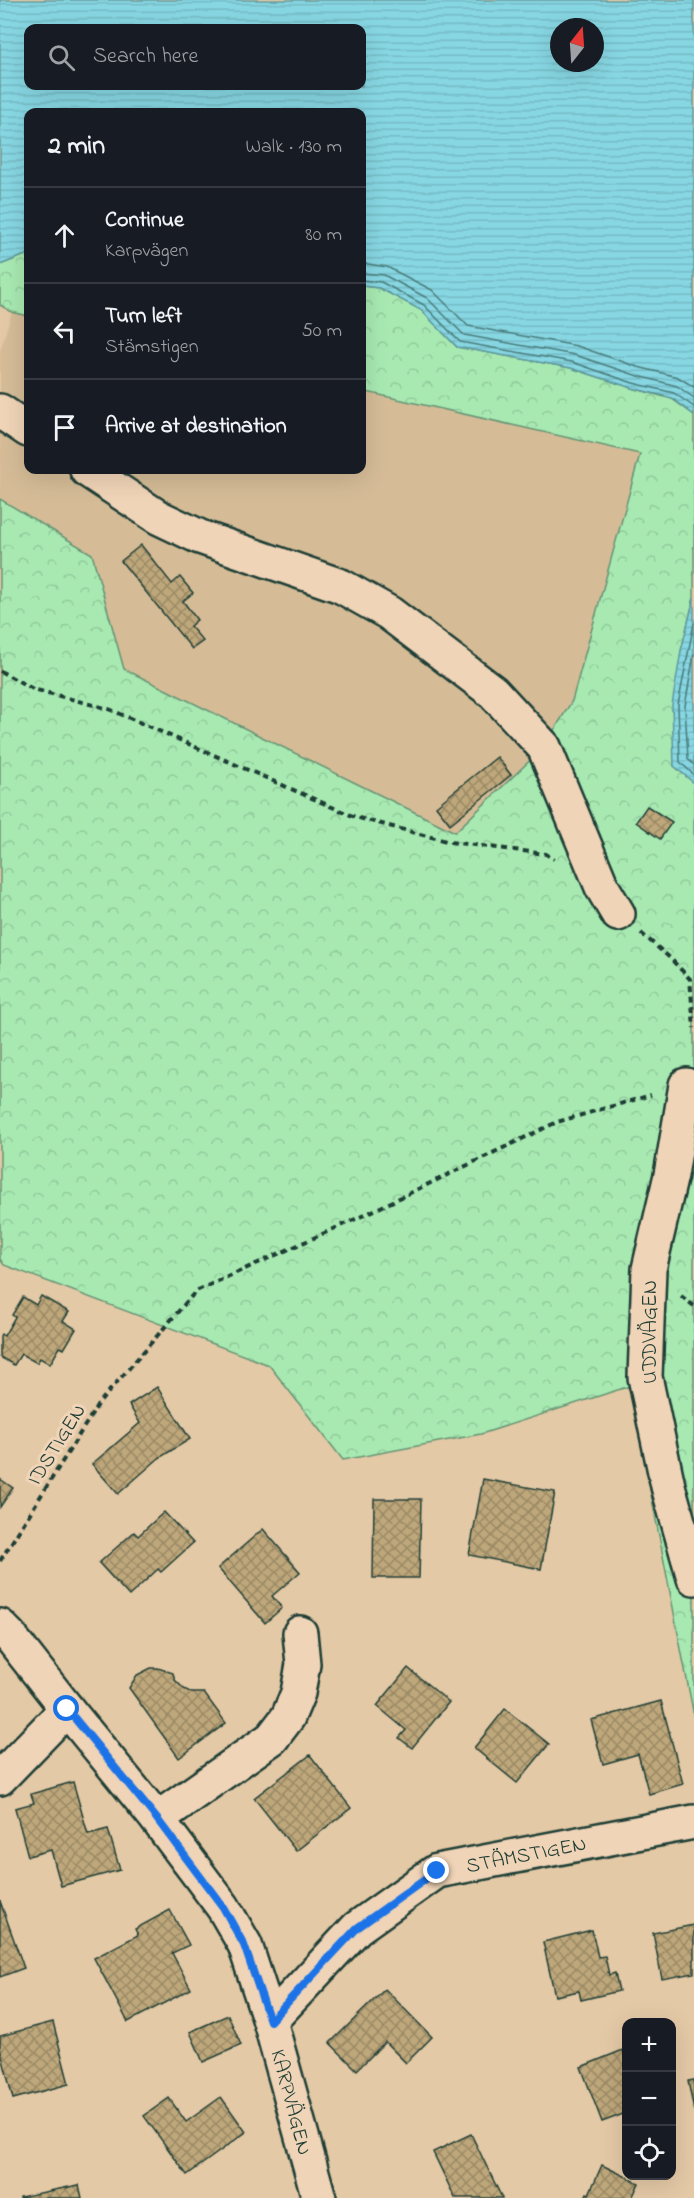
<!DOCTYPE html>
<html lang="en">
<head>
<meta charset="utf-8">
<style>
  :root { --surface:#171b24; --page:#20242c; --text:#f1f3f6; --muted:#9ea1a6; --line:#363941 }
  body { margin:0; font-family:"Indie Flower",sans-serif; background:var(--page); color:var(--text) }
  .controls { position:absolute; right:18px; bottom:18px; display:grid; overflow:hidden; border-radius:12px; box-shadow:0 6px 24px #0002 }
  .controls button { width:54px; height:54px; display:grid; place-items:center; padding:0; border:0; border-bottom:2px solid var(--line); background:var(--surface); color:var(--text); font:30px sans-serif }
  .compass { position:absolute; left:550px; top:18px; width:54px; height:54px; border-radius:50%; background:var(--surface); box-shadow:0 6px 24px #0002; rotate:17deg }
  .stop { position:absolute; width:18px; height:18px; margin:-14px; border:4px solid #1a73e8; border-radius:50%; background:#fff }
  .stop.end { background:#1a73e8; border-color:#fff; box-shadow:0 2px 6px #0008 }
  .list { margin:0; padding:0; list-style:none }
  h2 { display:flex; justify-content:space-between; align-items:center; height:78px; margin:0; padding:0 24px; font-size:26px }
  h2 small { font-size:20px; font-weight:400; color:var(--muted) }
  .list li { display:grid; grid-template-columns:39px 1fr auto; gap:18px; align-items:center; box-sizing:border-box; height:96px; padding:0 24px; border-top:2px solid var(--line) }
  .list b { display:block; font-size:22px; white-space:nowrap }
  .list p { margin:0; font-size:20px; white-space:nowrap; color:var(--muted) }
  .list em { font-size:20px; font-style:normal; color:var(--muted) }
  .icon { flex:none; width:33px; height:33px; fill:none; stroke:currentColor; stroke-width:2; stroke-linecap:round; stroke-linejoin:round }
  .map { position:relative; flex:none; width:694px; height:2198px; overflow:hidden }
  .search { position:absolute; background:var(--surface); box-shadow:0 6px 24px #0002; left:24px; top:24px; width:342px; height:66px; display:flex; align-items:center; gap:15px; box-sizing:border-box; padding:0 21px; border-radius:12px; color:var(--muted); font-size:22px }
  .panel { position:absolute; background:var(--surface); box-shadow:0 6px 24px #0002; left:24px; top:108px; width:342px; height:366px; border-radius:12px }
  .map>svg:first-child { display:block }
</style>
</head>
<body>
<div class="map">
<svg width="694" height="2198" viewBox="0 0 694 2198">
  <defs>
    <pattern id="forest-crowns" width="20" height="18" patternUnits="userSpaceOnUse" patternTransform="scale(1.5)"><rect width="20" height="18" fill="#a8e9b2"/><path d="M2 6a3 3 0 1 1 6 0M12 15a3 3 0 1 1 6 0" fill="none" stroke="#90c99a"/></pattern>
    <pattern id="water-rules" width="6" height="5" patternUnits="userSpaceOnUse" patternTransform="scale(1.5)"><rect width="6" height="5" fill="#87d7e3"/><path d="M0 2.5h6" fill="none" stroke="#74b9c3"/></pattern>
    <pattern id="building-cross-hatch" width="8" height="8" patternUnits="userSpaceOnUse" patternTransform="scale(1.5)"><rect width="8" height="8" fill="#bea77a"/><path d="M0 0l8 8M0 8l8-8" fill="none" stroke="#9a8965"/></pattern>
  </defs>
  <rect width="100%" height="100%" fill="#e4c9a6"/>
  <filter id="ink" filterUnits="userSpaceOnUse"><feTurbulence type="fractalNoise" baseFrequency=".0167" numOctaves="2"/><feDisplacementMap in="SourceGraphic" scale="12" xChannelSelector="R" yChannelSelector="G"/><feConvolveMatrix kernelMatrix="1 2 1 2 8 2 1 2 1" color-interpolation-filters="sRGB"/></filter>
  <g filter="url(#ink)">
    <polygon fill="#d5bc97" points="12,312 28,316 28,470 362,470 362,391 640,454 572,701 544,747 455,832 124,669 92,554 0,499 0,351"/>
    <g fill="url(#forest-crowns)" stroke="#649373" stroke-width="1.5">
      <polygon points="28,254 28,316 12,312 0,305 0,265"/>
      <polygon points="362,286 379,288 421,310 457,347 571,368 632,388 672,399 694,415 694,598 681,651 674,766 694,783 694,1716 630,1386 481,1434 343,1460 269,1365 4,1265 0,1259 0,499 92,554 124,669 455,832 544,747 572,701 640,454 362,391"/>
    </g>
    <g fill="url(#water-rules)" stroke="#5d999d" stroke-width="1.5" fill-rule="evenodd">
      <path d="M0,0H694V415L672,398L632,388L571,368L457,347L421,310L379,288L362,286V112H28V254L0,265ZM559,27H595V63H559ZM28,28H362V86H28Z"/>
      <polygon points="694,598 694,783 674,766 672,705 681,651"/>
    </g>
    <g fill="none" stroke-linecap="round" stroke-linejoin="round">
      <g stroke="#497b7a" stroke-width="1.5">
        <polyline points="362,263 387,267 432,290 468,326 577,346 638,367 678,377 694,387"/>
        <polyline points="362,273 384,275 427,298 464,335 575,355 635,375 677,386 694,398"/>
        <polyline points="362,280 381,282 424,305 460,342 572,362 633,383 674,393 694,407"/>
        <polyline points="694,623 678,705 680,762 694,775"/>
        <polyline points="694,654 685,706 688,759 694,765"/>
      </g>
    </g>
    <g fill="url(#building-cross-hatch)" stroke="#1f3d34" stroke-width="1.5">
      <polygon points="141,545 172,584 180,577 193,593 183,601 197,620 190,626 203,641 192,649 121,561"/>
      <polygon points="497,757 511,775 450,824 436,806"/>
      <polygon points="647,806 672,822 660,839 636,822"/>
      <polygon points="41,1296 69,1312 63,1321 76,1329 64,1349 60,1347 50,1364 40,1358 37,1363 21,1354 14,1365 0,1357 0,1336 1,1334 4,1336 15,1317 12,1315 23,1297 36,1305"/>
      <polygon points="157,1387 190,1439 159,1458 118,1494 92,1464 140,1423 129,1405"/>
      <polygon points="0,1479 13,1488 0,1507"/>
      <polygon points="483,1479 555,1492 541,1569 469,1555"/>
      <polygon points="374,1499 421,1499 419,1578 373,1578"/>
      <polygon points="164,1512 193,1543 161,1572 158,1569 129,1596 99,1563 134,1532 138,1536"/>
      <polygon points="263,1529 300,1572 272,1596 282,1608 265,1623 218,1568"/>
      <polygon points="151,1668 158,1668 173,1673 175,1680 184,1689 192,1693 204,1693 226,1723 179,1758 129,1688 137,1675"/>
      <polygon points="408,1668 449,1702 412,1748 399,1738 406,1730 377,1706"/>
      <polygon points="661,1701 683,1784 649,1794 638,1754 603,1764 591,1720"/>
      <polygon points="505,1709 549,1744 517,1783 474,1748"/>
      <polygon points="310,1755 351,1808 296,1851 254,1798"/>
      <polygon points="73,1782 88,1834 108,1829 120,1870 61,1886 51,1850 28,1856 15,1808 34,1803 31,1794"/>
      <polygon points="0,1901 24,1968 0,1977"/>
      <polygon points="170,1910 189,1945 172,1953 191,1989 128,2022 94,1958 138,1935 135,1929"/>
      <polygon points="694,1925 694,1973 662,1979 653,1933"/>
      <polygon points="592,1930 598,1957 605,1956 609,1975 615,1973 619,1991 581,2000 579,1991 555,1996 543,1942"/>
      <polygon points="385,1989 432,2037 406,2063 385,2042 357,2070 330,2043"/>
      <polygon points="228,2015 241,2045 203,2062 190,2032"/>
      <polygon points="53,2022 69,2084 13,2099 0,2048 0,2036"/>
      <polygon points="623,2050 626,2058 626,2113 602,2122 581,2067"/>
      <polygon points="694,2080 694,2111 688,2081"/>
      <polygon points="221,2097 246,2132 187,2175 144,2116 169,2098 186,2122"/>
      <polygon points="471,2134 502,2198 455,2198 433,2152"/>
      <polygon points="602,2165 639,2183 632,2198 585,2198 587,2193 589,2194"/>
      <polygon points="79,2185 82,2198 20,2198 20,2197"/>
    </g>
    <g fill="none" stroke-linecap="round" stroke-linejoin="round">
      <g stroke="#1f3d34" stroke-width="38">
        <g id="minor">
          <polyline points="0,411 28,430"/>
          <polyline points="87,470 158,517 200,537 341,586 389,613 493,692 544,747 602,887 618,914"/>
          <polyline points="686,1085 671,1175 649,1269 645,1377 668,1486 694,1578"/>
          <polyline points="0,1626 9,1635 67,1709 157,1819 223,1907 245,1945 270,2021 319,2198"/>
          <polyline points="0,1778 67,1709"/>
          <polyline points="157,1819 272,1738 288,1717 298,1693 303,1664 300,1633"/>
          <polyline points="270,2021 357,1928 437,1871 694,1822"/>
        </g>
      </g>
      <g stroke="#1f3d34" stroke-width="4" stroke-dasharray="6 4.5" stroke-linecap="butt">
        <polyline points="0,671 33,689 109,709 355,817 450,842 546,854 554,859"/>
        <polyline points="641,933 670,958 690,979 694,1028"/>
        <polyline points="681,1296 694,1306"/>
        <polyline points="0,1561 99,1403 196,1291 360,1217 557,1122 651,1095"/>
      </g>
      <use href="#minor" stroke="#f0d4b7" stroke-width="33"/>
    </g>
  </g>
  <g fill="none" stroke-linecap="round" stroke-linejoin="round" filter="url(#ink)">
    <polyline stroke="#1a73e8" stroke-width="8" points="67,1709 157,1819 223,1907 244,1945 270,2021 357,1928 437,1871"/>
  </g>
  <g text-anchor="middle" stroke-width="6" stroke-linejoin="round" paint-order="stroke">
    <g font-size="21" fill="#1f3d34" stroke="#f0d4b7">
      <text transform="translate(649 1332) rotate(-90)" y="7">UDDVÄGEN</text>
      <text transform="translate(56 1444) rotate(-58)" y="7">IDSTIGEN</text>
      <text transform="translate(526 1854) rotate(-11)" y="7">STÄMSTIGEN</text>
      <text transform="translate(292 2102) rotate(75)" y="7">KARPVÄGEN</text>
    </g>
  </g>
</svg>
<div class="controls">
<button>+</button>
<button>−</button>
<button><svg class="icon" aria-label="locate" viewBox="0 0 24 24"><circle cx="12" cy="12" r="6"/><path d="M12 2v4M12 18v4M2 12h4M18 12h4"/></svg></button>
</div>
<svg class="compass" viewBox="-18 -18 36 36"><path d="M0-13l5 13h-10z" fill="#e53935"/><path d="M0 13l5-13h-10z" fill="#9ea1a6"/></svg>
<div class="stop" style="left:67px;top:1709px"></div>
<div class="stop end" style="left:437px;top:1871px"></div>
<div class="search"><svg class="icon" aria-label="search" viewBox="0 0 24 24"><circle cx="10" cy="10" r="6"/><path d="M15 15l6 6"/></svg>Search here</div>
<section class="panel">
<h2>2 min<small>Walk · 130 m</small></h2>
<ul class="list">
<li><svg class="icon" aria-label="ahead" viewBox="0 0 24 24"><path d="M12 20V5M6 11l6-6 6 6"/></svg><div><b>Continue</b><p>Karpvägen</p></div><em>80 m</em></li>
<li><svg class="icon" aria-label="left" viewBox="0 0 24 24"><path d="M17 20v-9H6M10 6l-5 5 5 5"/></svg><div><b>Turn left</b><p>Stämstigen</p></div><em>50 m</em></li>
<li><svg class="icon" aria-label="arrive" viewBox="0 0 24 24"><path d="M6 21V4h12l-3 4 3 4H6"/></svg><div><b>Arrive at destination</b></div></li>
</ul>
</section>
</div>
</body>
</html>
